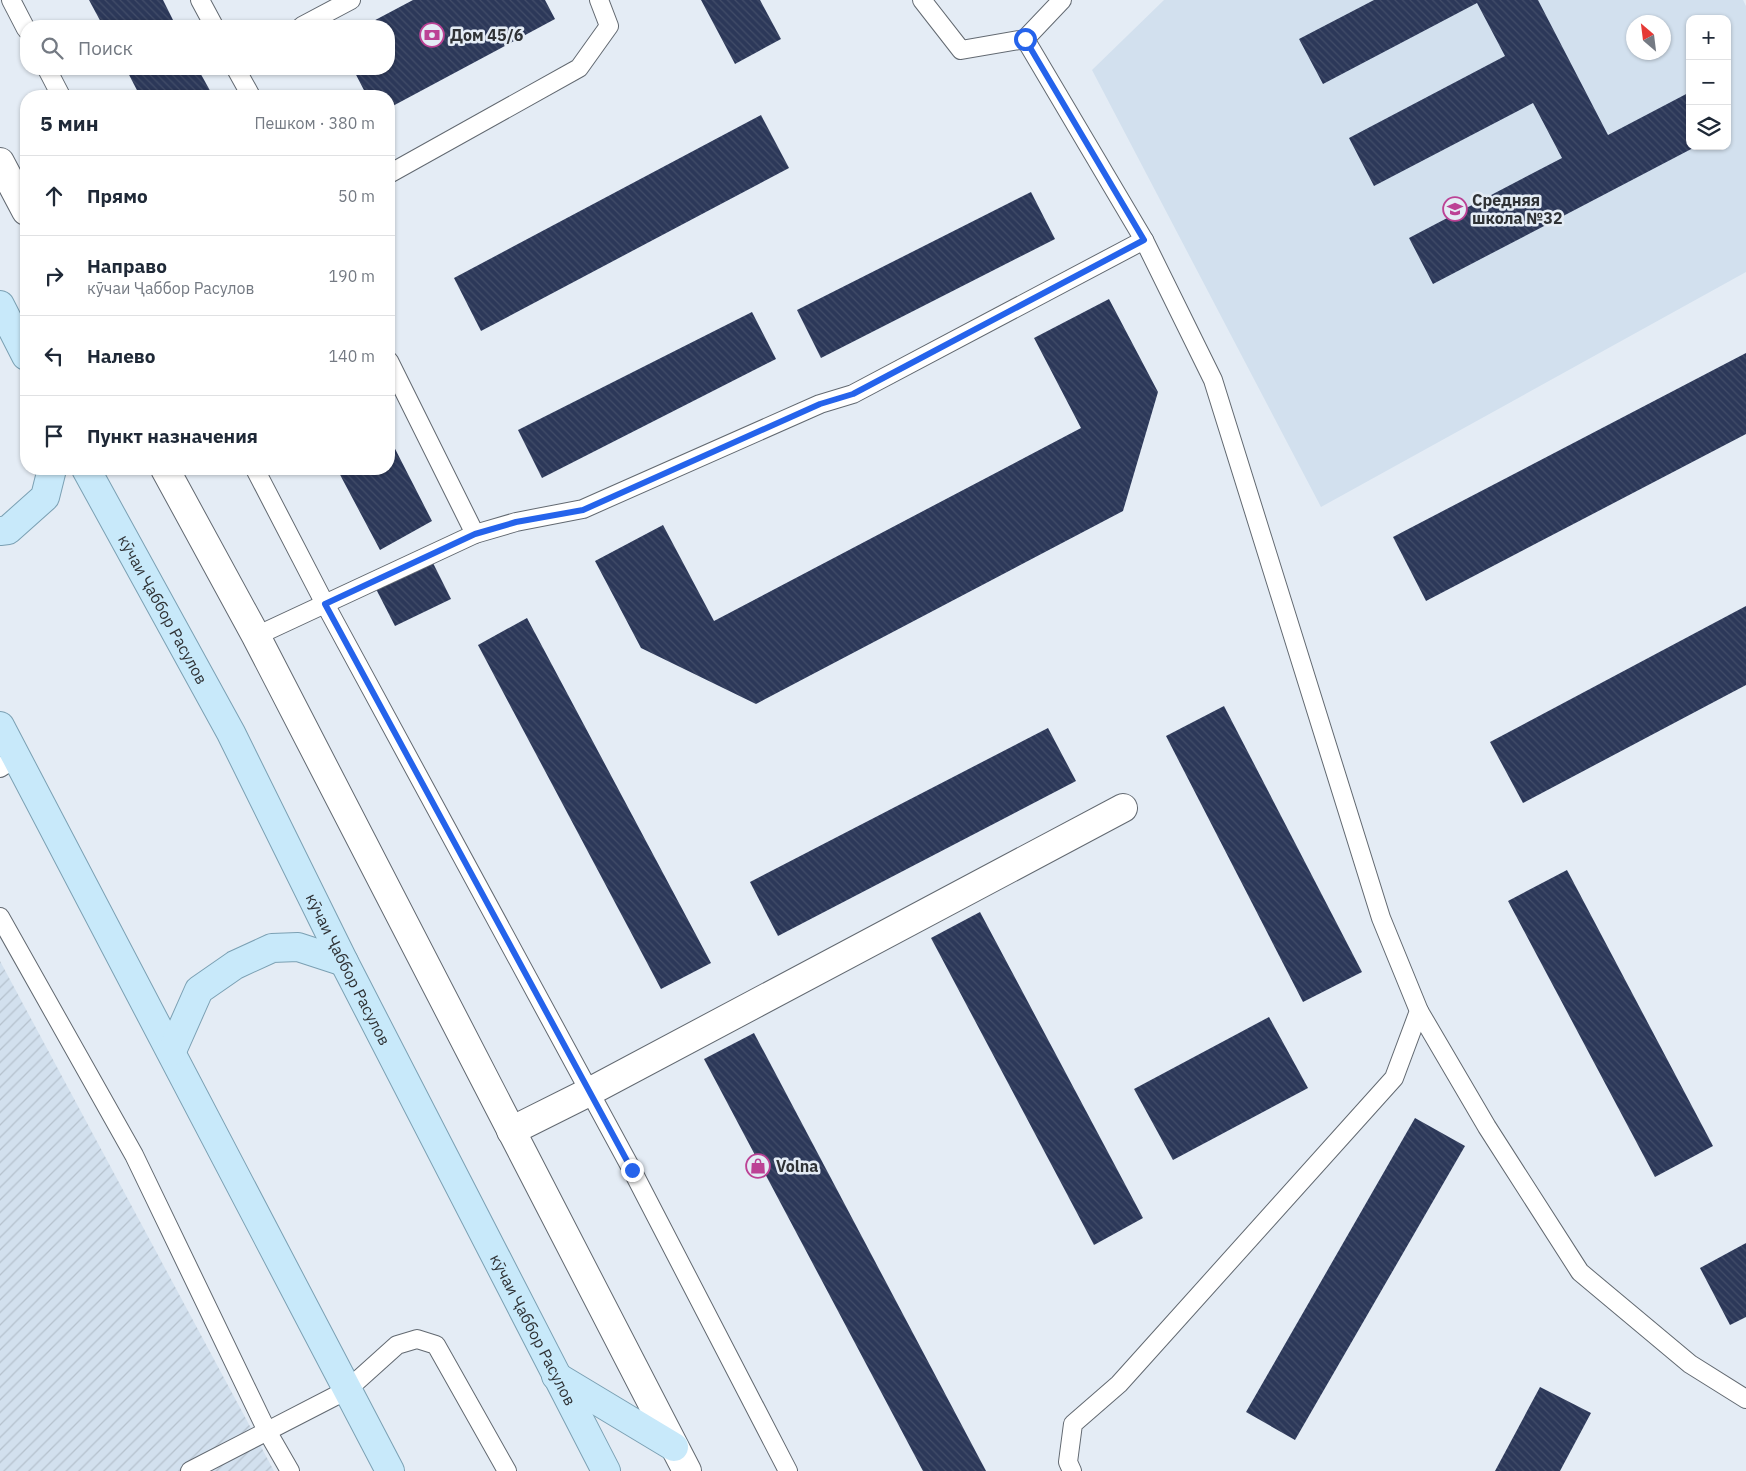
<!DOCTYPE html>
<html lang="ru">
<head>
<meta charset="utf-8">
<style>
  :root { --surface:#fff; --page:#f2f2f3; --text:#1f2937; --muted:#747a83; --line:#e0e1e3 }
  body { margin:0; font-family:"IBM Plex Sans",sans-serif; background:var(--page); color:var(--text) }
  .controls { position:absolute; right:15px; top:15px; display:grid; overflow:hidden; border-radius:10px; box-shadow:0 1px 4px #0004 }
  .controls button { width:45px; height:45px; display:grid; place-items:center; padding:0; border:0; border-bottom:1px solid var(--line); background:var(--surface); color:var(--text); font:25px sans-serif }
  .compass { position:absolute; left:1626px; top:15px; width:45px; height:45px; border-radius:50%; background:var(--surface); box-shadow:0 1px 4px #0004; rotate:332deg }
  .stop { position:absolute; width:15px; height:15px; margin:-11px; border:4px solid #2563eb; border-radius:50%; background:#fff }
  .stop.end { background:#2563eb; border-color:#fff; box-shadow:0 1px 5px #0008 }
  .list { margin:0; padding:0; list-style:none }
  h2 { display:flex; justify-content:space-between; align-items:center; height:65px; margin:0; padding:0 20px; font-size:21px }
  h2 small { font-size:16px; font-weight:400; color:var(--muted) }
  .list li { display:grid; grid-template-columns:32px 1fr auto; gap:15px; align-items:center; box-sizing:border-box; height:80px; padding:0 20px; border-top:1px solid var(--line) }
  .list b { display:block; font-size:19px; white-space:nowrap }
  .list p { margin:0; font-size:16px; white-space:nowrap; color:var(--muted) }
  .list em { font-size:16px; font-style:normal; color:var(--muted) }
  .icon { flex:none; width:28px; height:28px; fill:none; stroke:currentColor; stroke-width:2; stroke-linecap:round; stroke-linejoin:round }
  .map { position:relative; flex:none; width:1746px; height:1471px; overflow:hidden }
  .search { position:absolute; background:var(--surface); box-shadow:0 1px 4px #0004; left:20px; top:20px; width:375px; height:55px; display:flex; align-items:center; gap:12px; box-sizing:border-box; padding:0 18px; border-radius:20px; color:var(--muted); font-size:19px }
  .panel { position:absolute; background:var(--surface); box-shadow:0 1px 4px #0004; left:20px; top:90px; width:375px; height:385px; border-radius:20px }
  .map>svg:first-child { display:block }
</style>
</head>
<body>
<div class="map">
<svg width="1746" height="1471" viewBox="0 0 1746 1471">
  <defs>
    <pattern id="industrial-furrows" width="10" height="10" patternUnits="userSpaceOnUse" patternTransform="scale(1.25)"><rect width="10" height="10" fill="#d2e0ee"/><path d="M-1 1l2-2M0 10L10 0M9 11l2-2" fill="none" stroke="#b5c1cd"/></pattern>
    <pattern id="building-back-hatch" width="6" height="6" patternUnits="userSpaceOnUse" patternTransform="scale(1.25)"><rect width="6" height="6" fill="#2c3859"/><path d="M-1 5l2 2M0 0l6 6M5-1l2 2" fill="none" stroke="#424d69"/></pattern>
  </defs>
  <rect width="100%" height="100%" fill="#e4ecf5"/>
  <path fill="#d2e0ee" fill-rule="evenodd" d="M1164,0H1743L1746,6V272L1321,507L1092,70ZM1690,19H1727V146H1690ZM1634,22H1664V52H1634Z"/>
  <polygon fill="url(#industrial-furrows)" points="0,961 274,1471 0,1471"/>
  <g fill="url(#building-back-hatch)">
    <polygon points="89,0 163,0 176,26 103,26"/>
    <polygon points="413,0 545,0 555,19 389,108 389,96 367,96 353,69 389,69 389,26 364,26"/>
    <polygon points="701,0 760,0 781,39 735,64"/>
    <polygon points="1374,0 1538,0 1608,135 1690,92 1690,146 1697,146 1433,284 1409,238 1562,158 1533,103 1374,186 1349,138 1505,56 1477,3 1323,84 1299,39"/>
    <polygon points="126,69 198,69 213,96 140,96"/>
    <polygon points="761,115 789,168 481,331 454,278"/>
    <polygon points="1031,192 1055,239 821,358 797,310"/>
    <polygon points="1109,299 1158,392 1123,511 756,704 641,648 595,561 663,525 714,621 1081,428 1034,338"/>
    <polygon points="752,312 776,359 542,478 518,430"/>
    <polygon points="1746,353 1746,434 1426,601 1393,537"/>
    <polygon points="389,437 432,521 380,550 337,469 389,469"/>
    <polygon points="431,559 451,599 395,626 375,587"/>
    <polygon points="1746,606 1746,685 1523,803 1490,742"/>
    <polygon points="527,618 711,963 661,989 478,645"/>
    <polygon points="1224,706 1362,972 1303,1002 1166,736"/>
    <polygon points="1048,728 1076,781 778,936 750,882"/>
    <polygon points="1567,870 1713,1146 1655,1177 1508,901"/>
    <polygon points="980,912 1143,1218 1094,1245 931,938"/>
    <polygon points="1269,1017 1308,1088 1173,1160 1134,1089"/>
    <polygon points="754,1033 986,1471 923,1471 704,1059"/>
    <polygon points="1415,1118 1465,1146 1295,1440 1246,1412"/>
    <polygon points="1746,1243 1746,1317 1730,1325 1700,1268"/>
    <polygon points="1540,1387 1591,1413 1560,1471 1495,1471"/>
  </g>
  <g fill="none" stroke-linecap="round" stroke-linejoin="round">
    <g stroke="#626971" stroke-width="20">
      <g id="service">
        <polyline points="11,0 26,29"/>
        <polyline points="200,0 214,26"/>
        <polyline points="922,0 961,50 1025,39 1144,240 1213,380 1381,918 1419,1011 1394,1078 1119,1384 1073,1424 1068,1462 1072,1471"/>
        <polyline points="302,26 351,0"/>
        <polyline points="1025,39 1062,0"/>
        <polyline points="47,69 61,96"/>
        <polyline points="236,69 251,96"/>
        <polyline points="389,174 579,68 609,26 599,0"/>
        <polyline points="389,361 475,534"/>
        <polyline points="255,469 325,604 632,1170 788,1471"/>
        <polyline points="256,636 475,534 516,522 583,509 820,404 853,394 1144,240"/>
        <polyline points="0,768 17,757"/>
        <polyline points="0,917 134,1155 267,1431 290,1471"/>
        <polyline points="1419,1011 1487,1127 1580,1272 1690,1364 1746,1399"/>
        <polyline points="190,1471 347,1390 397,1345 417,1339 436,1345 507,1471"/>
      </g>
    </g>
    <g stroke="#626971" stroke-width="30">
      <g id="minor">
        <polyline points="0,162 26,211"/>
        <polyline points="165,469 256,636 687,1471"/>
        <polyline points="511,1131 589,1092 1123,808"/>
      </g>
    </g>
    <g stroke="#7ba0b3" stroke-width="30">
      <g id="primary">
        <polyline points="0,305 26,356"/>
        <path id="s1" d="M86,469L231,733L344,962L606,1471"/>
        <polyline points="0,531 8,530 45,497 52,469"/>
        <polyline points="0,726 390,1471"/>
        <polyline points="172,1051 199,990 235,965 272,948 298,947 344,962"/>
        <polyline points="556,1376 674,1447"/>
      </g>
    </g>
    <use href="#service" stroke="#fff" stroke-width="18"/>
    <use href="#minor" stroke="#fff" stroke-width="28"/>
    <use href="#primary" stroke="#c8e9fa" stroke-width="28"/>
  </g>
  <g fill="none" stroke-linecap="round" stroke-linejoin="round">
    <polyline stroke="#2563eb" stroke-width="6" points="632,1170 325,604 475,534 516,522 583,510 820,404 853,394 1144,240 1025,39"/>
  </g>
  <defs>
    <g id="bank-ring" transform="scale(1.25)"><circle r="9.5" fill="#e4ecf5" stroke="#bc4295" stroke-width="1.5"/><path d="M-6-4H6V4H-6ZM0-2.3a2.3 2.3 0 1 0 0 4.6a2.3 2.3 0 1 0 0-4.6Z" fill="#bc4295"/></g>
    <g id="school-ring" transform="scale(1.25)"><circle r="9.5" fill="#e4ecf5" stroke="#bc4295" stroke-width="1.5"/><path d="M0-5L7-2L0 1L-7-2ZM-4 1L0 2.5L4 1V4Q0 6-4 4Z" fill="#bc4295"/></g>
    <g id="shop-ring" transform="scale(1.25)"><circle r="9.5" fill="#e4ecf5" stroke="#bc4295" stroke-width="1.5"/><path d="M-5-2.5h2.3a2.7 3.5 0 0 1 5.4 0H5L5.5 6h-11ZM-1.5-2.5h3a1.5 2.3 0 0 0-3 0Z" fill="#bc4295"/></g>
  </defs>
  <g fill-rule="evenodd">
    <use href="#bank-ring" x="432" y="35"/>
    <use href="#school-ring" x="1455" y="209"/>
    <use href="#shop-ring" x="758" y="1166"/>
  </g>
  <g text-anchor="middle" stroke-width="5" stroke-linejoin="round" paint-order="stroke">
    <g font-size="16" font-weight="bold" fill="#2f3235" stroke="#e4ecf5" text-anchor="start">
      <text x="450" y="41">Дом 45/6</text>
      <text x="1472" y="206">Средняя<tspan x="1472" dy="18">школа №32</tspan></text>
      <text x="776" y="1172">Volna</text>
    </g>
    <g font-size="16" fill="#2f3235" stroke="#e4ecf5">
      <text dy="6" stroke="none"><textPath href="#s1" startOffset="160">кӯчаи Ҷаббор Расулов</textPath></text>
      <text dy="6" stroke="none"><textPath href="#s1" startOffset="565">кӯчаи Ҷаббор Расулов</textPath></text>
      <text dy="6" stroke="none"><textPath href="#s1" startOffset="970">кӯчаи Ҷаббор Расулов</textPath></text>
    </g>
  </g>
</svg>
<div class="controls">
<button>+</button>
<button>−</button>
<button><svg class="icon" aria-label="layers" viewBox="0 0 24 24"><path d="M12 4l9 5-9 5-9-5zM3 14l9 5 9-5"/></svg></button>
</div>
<svg class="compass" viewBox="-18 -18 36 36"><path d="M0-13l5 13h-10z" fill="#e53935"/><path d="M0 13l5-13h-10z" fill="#747a83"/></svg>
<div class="stop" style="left:1025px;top:39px"></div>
<div class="stop end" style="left:632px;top:1170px"></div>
<div class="search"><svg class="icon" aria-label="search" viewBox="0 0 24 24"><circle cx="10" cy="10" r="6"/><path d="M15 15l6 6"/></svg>Поиск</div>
<section class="panel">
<h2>5 мин<small>Пешком · 380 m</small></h2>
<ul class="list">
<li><svg class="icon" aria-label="ahead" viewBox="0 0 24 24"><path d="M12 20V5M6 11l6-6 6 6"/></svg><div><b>Прямо</b></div><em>50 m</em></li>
<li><svg class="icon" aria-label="right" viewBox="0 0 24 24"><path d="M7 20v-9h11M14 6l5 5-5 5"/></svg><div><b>Направо</b><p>кӯчаи Ҷаббор Расулов</p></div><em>190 m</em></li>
<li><svg class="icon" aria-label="left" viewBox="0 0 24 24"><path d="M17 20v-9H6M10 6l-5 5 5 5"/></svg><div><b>Налево</b></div><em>140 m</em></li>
<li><svg class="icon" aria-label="arrive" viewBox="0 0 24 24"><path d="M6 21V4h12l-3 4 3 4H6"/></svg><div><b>Пункт назначения</b></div></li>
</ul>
</section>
</div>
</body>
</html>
